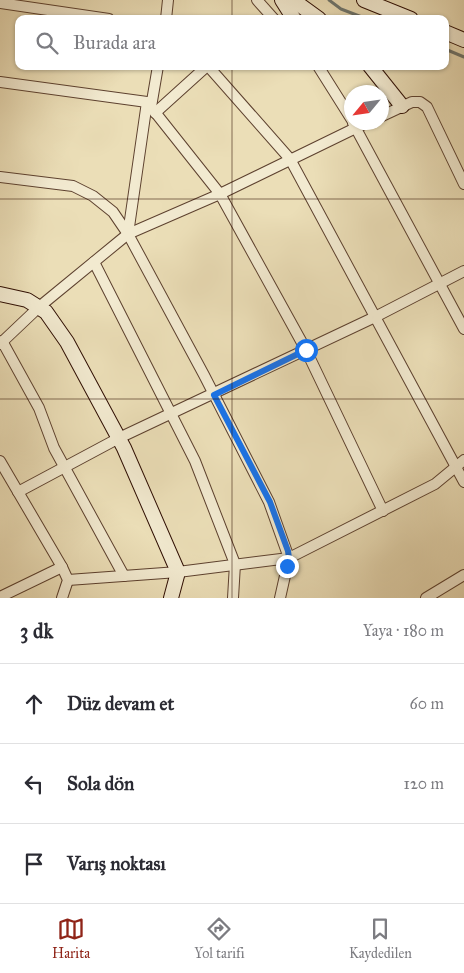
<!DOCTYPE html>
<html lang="tr">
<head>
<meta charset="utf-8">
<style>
  :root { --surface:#fff; --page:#f7f7f7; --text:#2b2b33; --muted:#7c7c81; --line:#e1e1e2; --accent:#8f2418 }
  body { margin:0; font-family:"IM FELL Great Primer",serif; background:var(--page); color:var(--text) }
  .compass { position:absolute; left:344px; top:85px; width:45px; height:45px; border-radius:50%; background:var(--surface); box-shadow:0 1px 4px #0004; rotate:241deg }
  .stop { position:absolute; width:15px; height:15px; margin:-11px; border:4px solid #1a73e8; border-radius:50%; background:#fff }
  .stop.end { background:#1a73e8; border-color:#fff; box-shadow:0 1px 5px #0008 }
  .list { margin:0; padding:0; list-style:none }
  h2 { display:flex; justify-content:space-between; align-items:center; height:65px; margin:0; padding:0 20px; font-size:21px }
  h2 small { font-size:16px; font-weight:400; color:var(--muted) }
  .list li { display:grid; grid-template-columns:32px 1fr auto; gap:15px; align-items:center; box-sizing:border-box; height:80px; padding:0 20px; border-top:1px solid var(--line) }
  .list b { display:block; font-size:19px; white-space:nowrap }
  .list em { font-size:16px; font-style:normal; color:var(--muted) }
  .icon { flex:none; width:28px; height:28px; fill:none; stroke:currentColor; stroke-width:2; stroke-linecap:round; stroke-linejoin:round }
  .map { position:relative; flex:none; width:464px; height:598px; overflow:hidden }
  .search { position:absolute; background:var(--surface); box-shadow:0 1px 4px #0004; left:15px; right:15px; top:15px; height:55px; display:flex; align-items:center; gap:12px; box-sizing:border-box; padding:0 18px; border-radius:10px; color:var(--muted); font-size:19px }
  .sheet { height:305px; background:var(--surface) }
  nav { display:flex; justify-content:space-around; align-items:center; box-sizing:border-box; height:70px; border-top:1px solid var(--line); background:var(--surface); font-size:14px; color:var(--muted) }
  nav a { display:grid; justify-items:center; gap:2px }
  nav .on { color:var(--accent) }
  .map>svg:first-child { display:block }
</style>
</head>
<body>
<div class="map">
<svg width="464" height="598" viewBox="0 0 464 598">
  <rect width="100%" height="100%" fill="#ebdeb7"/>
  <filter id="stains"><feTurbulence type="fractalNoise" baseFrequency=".004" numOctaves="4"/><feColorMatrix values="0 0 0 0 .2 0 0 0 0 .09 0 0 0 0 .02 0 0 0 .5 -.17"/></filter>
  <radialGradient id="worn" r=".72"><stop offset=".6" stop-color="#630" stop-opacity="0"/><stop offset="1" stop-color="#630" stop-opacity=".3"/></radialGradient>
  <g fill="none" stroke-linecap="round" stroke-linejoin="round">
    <g stroke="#6e756d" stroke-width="3">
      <polyline points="329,0 341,9 367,19"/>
      <polyline points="445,49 464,57"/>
    </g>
    <g stroke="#5d412f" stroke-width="12">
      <g id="street">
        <polyline points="257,0 274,19"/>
        <polyline points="0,3 109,19"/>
        <polyline points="166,19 168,0"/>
        <polyline points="208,66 290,159 464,482"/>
        <polyline points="318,66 352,120"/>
        <polyline points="0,82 147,102 220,194 306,350 383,511"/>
        <polyline points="151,107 158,66"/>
        <polyline points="155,113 207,66"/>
        <polyline points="382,116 412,102 420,102 427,107 464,184"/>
        <polyline points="353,123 464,329"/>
        <polyline points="0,177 73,186 93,196 113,212 128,234 204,375 269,502 289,558 280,598"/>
        <polyline points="128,234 147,102"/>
        <polyline points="94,262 195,461 235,564 233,598"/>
        <polyline points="2,341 39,408 54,448 124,576"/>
        <polyline points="0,344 39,307 128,234 220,194 368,122"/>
        <polyline points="0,461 62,567 68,580 62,598"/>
        <polyline points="18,492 119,438 375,317 464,271"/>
        <polyline points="68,580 178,572 289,558 435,484 464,460"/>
        <polyline points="0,597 62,567"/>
        <polyline points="426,598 464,575"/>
      </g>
    </g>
    <g stroke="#2e0d02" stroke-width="16">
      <g id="secondary">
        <polyline points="282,0 294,19"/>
        <polyline points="293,0 319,19"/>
        <polyline points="364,0 411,19"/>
        <polyline points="445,32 464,40"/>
        <polyline points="370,66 402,106"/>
        <polyline points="0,294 27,300 46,312 67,342 124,448 178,572 171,598"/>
      </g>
    </g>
    <use href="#street" stroke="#f2ead0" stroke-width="10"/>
    <use href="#secondary" stroke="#f2ead0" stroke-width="14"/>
  </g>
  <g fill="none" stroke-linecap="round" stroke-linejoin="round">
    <polyline stroke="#1a73e8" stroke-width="6" points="287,566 289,558 288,551 270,502 214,395 306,350"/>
  </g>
  <path fill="none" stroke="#2e0d02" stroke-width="1" stroke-opacity="0.55" d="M232,0V19M232,66V598M0,199H464M0,399H464"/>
  <rect width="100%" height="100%" filter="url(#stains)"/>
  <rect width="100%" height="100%" fill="url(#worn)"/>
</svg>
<svg class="compass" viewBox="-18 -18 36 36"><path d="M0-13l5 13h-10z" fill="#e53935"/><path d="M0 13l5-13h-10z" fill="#7c7c81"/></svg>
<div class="stop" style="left:306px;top:350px"></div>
<div class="stop end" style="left:287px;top:566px"></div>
<div class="search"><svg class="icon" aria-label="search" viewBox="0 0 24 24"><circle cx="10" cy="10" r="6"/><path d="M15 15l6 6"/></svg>Burada ara</div>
</div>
<section class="sheet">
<h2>3 dk<small>Yaya · 180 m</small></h2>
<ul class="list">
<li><svg class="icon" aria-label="ahead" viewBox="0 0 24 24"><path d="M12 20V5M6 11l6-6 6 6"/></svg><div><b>Düz devam et</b></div><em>60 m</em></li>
<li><svg class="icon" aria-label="left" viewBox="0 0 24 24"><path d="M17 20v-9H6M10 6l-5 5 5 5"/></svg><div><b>Sola dön</b></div><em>120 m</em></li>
<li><svg class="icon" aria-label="arrive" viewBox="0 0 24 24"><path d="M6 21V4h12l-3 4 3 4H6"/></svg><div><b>Varış noktası</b></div></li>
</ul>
</section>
<nav>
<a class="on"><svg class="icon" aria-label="map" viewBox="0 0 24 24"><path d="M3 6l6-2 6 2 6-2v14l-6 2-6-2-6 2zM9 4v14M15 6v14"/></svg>Harita</a>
<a><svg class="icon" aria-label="directions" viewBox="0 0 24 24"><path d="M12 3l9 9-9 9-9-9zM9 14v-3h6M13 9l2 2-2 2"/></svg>Yol tarifi</a>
<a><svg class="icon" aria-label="saved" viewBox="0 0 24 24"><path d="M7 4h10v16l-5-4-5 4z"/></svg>Kaydedilen</a>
</nav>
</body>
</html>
